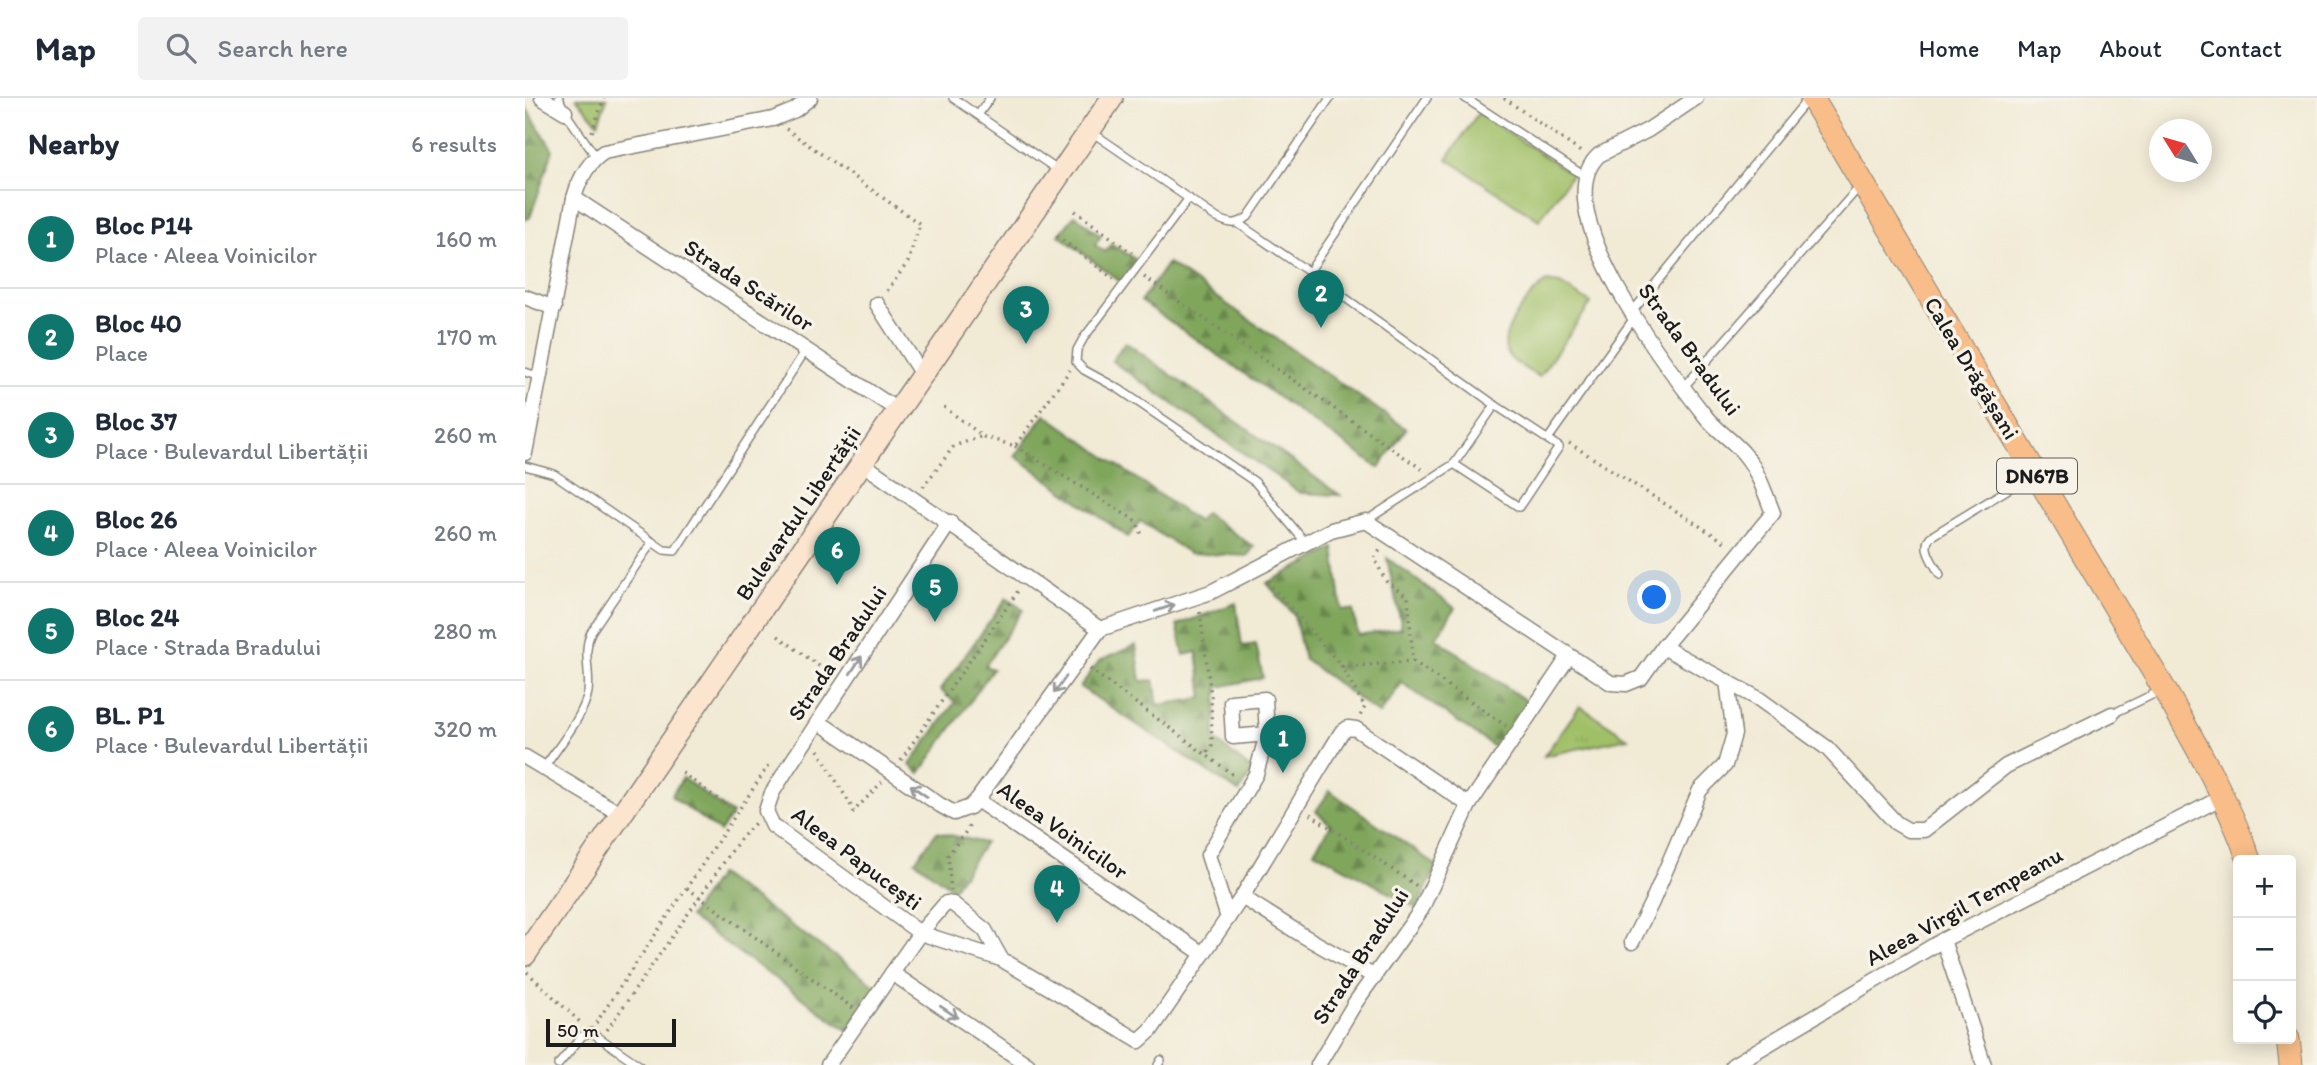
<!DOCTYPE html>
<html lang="en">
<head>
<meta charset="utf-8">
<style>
  :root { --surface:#fff; --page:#f2f2f3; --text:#1f2937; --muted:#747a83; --line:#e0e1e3; --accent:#0f766e }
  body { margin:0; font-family:Itim,sans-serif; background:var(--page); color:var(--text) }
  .controls { position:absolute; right:21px; bottom:21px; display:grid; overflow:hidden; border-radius:7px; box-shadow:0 4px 18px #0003 }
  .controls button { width:63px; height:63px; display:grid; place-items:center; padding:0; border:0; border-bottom:2px solid var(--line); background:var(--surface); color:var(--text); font:35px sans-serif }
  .compass { position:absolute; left:1624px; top:21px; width:63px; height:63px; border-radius:50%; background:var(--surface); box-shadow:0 4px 18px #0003; rotate:307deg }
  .scale { position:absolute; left:21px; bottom:18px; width:130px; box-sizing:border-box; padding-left:7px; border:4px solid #1c1c1c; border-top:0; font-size:19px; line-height:24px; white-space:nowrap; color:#1c1c1c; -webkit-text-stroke:5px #f7f3e8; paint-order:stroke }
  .you { position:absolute; left:1130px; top:500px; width:24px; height:24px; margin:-18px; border:5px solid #fff; border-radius:50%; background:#1a73e8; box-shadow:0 0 0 10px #1a73e833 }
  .badge { display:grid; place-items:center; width:46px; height:46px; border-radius:50%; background:var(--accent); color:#fff; font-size:23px; font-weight:700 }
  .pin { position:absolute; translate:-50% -58px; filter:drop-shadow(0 2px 4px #0008) }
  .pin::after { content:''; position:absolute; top:37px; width:24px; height:21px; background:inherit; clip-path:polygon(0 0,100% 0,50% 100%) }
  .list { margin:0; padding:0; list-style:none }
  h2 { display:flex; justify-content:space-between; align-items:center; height:91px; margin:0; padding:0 28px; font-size:30px }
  h2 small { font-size:23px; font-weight:400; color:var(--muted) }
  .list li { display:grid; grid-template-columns:46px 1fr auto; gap:21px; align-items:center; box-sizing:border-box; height:98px; padding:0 28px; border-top:2px solid var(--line) }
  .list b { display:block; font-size:26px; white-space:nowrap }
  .list p { margin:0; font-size:23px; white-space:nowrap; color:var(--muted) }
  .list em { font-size:23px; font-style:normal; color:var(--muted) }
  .icon { flex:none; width:38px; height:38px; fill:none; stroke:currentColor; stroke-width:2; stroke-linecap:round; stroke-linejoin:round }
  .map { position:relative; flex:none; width:1792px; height:967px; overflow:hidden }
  header { display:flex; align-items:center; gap:42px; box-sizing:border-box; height:98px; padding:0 35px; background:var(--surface); border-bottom:2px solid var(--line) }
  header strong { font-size:33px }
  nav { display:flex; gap:38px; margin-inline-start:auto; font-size:24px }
  .search { width:490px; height:63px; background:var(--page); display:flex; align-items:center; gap:18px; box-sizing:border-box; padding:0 24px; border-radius:7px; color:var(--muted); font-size:26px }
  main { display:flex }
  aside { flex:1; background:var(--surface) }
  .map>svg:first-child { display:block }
</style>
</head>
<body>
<header>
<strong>Map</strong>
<div class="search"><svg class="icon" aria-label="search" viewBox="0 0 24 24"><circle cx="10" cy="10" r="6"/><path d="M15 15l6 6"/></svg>Search here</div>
<nav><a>Home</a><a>Map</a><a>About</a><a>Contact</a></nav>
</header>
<main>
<aside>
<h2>Nearby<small>6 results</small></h2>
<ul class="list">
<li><span class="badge">1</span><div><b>Bloc P14</b><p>Place · Aleea Voinicilor</p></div><em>160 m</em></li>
<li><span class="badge">2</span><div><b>Bloc 40</b><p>Place</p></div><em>170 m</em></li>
<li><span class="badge">3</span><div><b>Bloc 37</b><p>Place · Bulevardul Libertății</p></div><em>260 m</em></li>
<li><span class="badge">4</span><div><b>Bloc 26</b><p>Place · Aleea Voinicilor</p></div><em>260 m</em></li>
<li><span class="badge">5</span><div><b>Bloc 24</b><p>Place · Strada Bradului</p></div><em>280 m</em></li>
<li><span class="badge">6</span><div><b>BL. P1</b><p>Place · Bulevardul Libertății</p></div><em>320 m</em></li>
</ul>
</aside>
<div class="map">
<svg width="1792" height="967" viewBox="0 0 1792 967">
  <defs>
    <pattern id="forest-firs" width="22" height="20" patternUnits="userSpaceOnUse" patternTransform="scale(1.75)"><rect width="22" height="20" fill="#80a65c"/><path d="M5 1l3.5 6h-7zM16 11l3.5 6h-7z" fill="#68864b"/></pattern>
    <pattern id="park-tufts" width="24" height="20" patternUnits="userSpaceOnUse" patternTransform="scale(1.75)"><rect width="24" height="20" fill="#a0c068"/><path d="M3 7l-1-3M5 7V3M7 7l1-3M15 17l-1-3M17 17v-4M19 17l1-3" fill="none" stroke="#89a45a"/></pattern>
  </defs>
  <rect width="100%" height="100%" fill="#f7f3e8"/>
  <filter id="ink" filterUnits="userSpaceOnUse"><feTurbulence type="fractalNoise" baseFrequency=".0143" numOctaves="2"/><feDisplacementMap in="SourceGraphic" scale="14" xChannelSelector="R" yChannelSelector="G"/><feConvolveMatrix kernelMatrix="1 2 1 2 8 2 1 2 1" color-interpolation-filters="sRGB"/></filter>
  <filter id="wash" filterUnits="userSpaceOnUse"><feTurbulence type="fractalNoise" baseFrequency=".00686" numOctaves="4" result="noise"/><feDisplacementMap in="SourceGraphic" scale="28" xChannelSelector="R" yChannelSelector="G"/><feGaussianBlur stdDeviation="1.57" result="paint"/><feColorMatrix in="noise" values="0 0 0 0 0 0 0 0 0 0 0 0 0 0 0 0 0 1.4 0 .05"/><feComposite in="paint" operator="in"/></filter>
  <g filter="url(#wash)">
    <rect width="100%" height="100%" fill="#f1ead5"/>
    <g fill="#a0c068" stroke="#5e6e42" stroke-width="2">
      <polygon points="953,15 1047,76 1014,122 922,61"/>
      <path d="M1021,184L1035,186L1066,205L1014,279C1005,273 987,265 982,255C972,234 1005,196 1021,184Z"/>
    </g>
    <g fill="url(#forest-firs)" stroke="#4e613c" stroke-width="2">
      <polygon points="0,8 28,52 5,120 0,121"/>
      <polygon points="550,117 576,138 570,147 580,154 587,146 613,163 597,185 534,137"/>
      <polygon points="643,165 881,331 854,370 616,203"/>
      <polygon points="600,244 815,397 775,395 587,263"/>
      <polygon points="520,316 673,424 680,415 729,449 722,458 664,455 615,423 603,439 490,358"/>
      <polygon points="809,450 817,512 828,512 833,537 877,530 862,460 930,510 911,540 1007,607 975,653 877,585 854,616 779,561 769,517 742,485"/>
      <polygon points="482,500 498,512 460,568 468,571 395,675 385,667 430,604 415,592"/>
      <polygon points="711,505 717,548 731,546 738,580 693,589 689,641 728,673 714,694 555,589 574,563 611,547 616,583 629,582 633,607 678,600 672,554 659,557 652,527"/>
      <polygon points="158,680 207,716 195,734 146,698"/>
      <polygon points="805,693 912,768 892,810 789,753 806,727 791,713"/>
      <polygon points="412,734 460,745 428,791 390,763"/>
      <polygon points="194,776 353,889 322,932 164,819"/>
    </g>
    <g fill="url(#park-tufts)" stroke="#5e6e42" stroke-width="2">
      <polygon points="51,0 82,0 73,25"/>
      <polygon points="1055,608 1103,640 1019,658"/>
    </g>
  </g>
  <g filter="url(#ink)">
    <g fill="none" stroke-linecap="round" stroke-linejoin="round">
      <g stroke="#868378" stroke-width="10">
        <g id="lane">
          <polyline points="34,0 40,14 71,59"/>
          <polyline points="428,0 534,73"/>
          <polyline points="940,0 1061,79"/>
          <polyline points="453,17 465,0"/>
          <path d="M568,35L692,120C705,126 711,128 723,119L805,0"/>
          <polyline points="664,100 558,241 552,252 551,264 559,272 594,291 730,384 781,445"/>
          <polyline points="714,126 784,174 902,0"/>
          <polyline points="784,174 970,307 1034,349 994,409 929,366 970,307"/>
          <polyline points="1107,214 1282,2"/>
          <polyline points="0,274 15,279"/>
          <polyline points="1159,289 1335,88"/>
          <polyline points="1023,341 1109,220"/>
          <polyline points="0,368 29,376 139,452 150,453 281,252"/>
          <polyline points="842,422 929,366"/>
          <path d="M1415,477C1409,465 1396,451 1405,439L1508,376"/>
          <polyline points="1587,616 1635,593"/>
          <path d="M19,670C33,649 59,618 63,594C66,573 57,555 66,534L127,444"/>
          <polyline points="33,967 57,938 66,934 114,967"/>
          <polyline points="633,967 636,962"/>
        </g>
      </g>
      <g stroke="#868378" stroke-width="17">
        <g id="street">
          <polyline points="17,0 40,14"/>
          <polyline points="49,100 374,313"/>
          <polyline points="0,199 29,210"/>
          <polyline points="352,206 398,278"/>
          <path d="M0,355L49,100C54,82 63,64 79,54L248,21L270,12L285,0"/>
          <polyline points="338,366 575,531"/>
          <path d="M575,531L686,494L806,432L841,423L1086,585L1101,586L1116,580L1138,549L1248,415C1240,395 1233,373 1220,357C1209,343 1192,333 1181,319C1146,275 1017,109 1074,57L1123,32L1171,0"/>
          <polyline points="1138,549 1234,601 1302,650 1371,725 1383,732 1399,732 1481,668 1587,616"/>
          <polyline points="294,624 415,707 429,715 445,709 452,702 575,531"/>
          <polyline points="0,659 97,717"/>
          <polyline points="452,702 678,856"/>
          <polyline points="717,799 777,837 850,879"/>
          <polyline points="703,820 683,757 731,676 742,636 740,601 706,604 708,639 742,636"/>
          <polyline points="1418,842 1459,967"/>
          <polyline points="1107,844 1127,804 1175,692 1200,667 1209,636 1202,583"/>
          <polyline points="476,861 395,835 421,805 428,806 460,832 476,861 614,943 626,932 717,799 816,635 823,630 831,631 944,707"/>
          <polyline points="367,875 503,967"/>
          <polyline points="303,967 395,835 248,728 241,713 247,695 264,668 425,424"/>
          <polyline points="793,967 830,905 896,812 944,707 1044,558"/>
          <polyline points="1208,967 1418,842 1698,699"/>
        </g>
      </g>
      <g stroke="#868378" stroke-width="24">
        <polyline id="secondary" points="0,857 587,0"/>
      </g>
      <g stroke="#868378" stroke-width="25">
        <g id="primary">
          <path d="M1287,0L1639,591C1671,647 1703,702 1724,762"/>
          <polyline points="1763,941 1766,967"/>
        </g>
      </g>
      <g stroke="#868378" stroke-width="3.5" stroke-dasharray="2 5" stroke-linecap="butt">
        <polyline points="979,0 1057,55"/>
        <polyline points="261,31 395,126 383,164 360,196"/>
        <polyline points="67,34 79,0"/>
        <polyline points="550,113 607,155"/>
        <polyline points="532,138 589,181"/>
        <polyline points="619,179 898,372"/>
        <polyline points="419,309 459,339 490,348 545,272"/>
        <polyline points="1044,345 1203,446"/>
        <polyline points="490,348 611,423 617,437"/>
        <polyline points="398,389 429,348 458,338"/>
        <polyline points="742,483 815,566 840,609 835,618"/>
        <polyline points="675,514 686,598 687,647 681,656"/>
        <polyline points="253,538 308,578"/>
        <polyline points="888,563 981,628"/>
        <polyline points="817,569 888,563 883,499 861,483 849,460 856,451"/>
        <polyline points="565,571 711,679"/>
        <polyline points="293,652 329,713"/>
        <polyline points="376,662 493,493"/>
        <polyline points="157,675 212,715"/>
        <polyline points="327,715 357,684"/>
        <polyline points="785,716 892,788"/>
        <polyline points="162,790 328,910"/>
        <polyline points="426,793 423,757 443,731 445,724"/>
        <polyline points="2,874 57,926"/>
        <polyline points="71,925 244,667"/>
        <polyline points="82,932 213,744 230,725"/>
      </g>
      <use href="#lane" stroke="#fff" stroke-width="7"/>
      <use href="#street" stroke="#fff" stroke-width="14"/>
      <use href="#secondary" stroke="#fce5cf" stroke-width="21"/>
      <use href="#primary" stroke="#f8bd88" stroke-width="23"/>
    </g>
    <defs><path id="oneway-shaft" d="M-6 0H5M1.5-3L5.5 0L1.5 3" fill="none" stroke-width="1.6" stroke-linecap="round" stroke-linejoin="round" transform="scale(1.75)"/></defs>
    <g stroke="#999">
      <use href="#oneway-shaft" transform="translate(640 510) rotate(-19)"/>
      <use href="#oneway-shaft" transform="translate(331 567) rotate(-57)"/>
      <use href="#oneway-shaft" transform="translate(535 587) rotate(126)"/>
      <use href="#oneway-shaft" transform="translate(394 693) rotate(-145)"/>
      <use href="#oneway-shaft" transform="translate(424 914) rotate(34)"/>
    </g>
  </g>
  <g text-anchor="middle" stroke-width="7" stroke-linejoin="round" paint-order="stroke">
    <rect fill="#f7f3e8" stroke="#5e5c59" stroke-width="2" x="1472" y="360.5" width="80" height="35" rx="5"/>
    <g font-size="21" font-weight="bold" fill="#1c1c1c">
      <text x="1512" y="385">DN67B</text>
    </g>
    <g font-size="23" fill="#1c1c1c" stroke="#f7f3e8">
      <text transform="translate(224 187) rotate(33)" y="8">Strada Scărilor</text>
      <text transform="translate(1165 251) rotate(54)" y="8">Strada Bradului</text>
      <text transform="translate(1447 270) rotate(59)" y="8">Calea Drăgășani</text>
      <text transform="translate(273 415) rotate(-56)" y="8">Bulevardul Libertății</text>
      <text transform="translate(312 555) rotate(-56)" y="8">Strada Bradului</text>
      <text transform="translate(538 732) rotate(35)" y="8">Aleea Voinicilor</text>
      <text transform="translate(332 760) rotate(37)" y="8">Aleea Papucești</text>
      <text transform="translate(1439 808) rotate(-29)" y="8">Aleea Virgil Tempeanu</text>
      <text transform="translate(835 858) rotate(-57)" y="8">Strada Bradului</text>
    </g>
  </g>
</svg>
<div class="controls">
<button>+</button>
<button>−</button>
<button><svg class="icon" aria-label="locate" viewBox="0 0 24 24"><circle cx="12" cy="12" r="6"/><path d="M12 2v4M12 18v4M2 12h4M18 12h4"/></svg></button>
</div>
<svg class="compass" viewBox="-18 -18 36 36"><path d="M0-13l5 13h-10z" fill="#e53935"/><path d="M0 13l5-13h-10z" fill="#747a83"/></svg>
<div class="scale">50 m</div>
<div class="you"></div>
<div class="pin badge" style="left:758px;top:675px">1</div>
<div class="pin badge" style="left:796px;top:230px">2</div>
<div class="pin badge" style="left:501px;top:246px">3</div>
<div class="pin badge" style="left:532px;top:825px">4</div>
<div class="pin badge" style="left:410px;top:524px">5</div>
<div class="pin badge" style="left:312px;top:487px">6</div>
</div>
</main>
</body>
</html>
